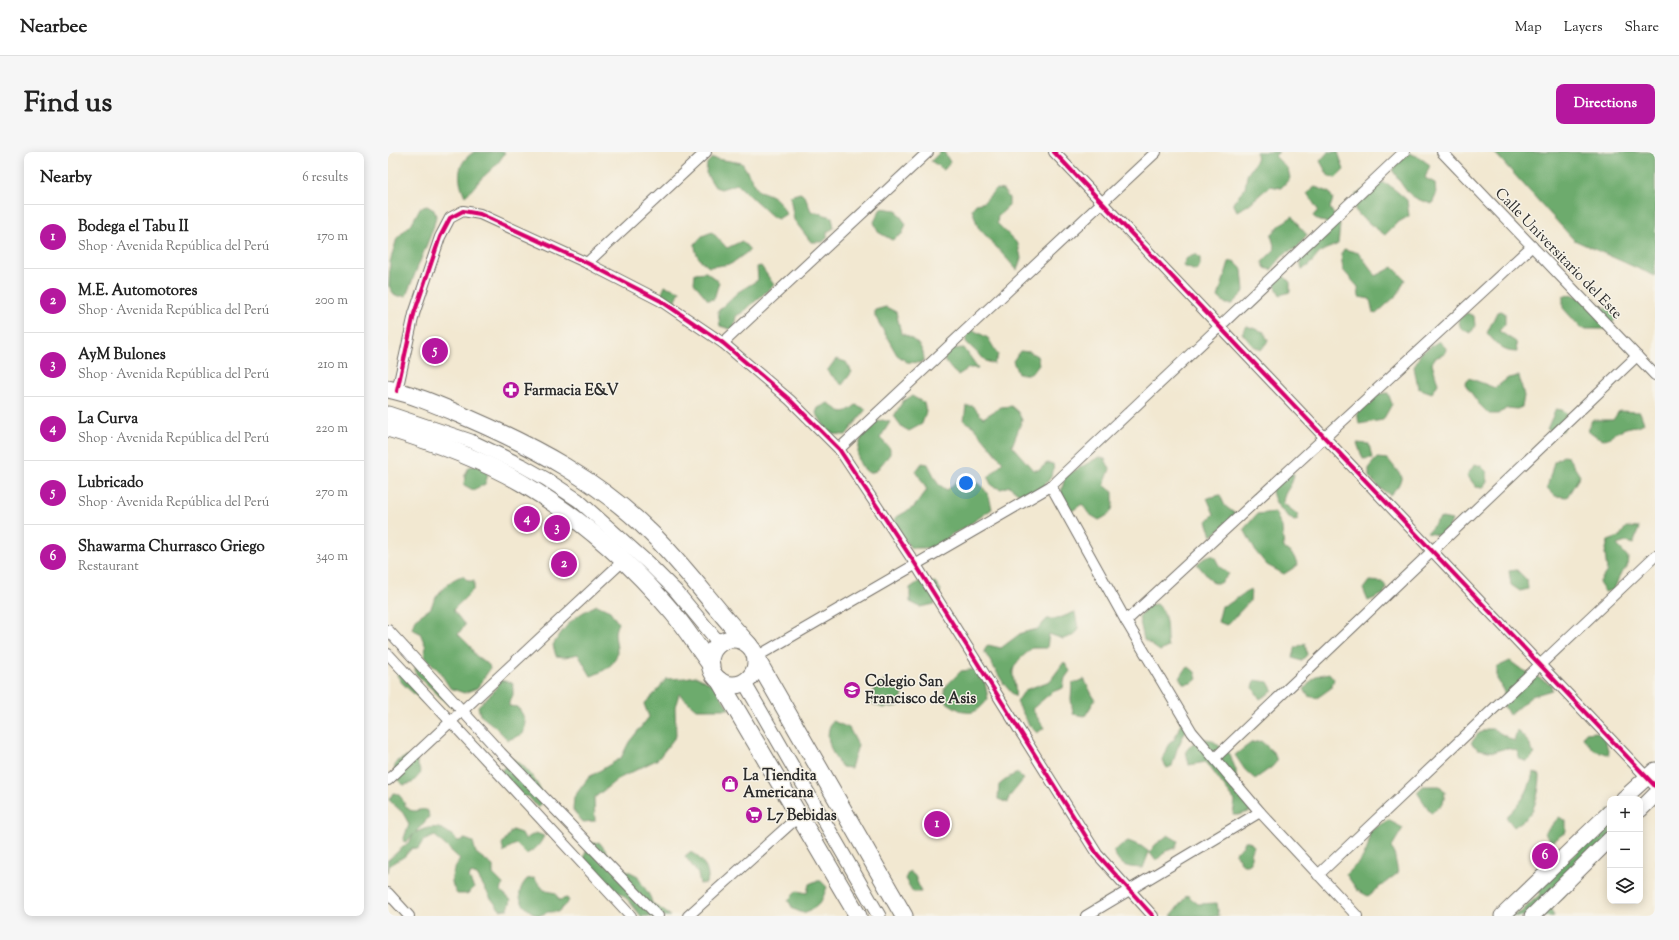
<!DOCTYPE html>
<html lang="en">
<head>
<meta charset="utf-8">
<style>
  :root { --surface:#fff; --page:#f6f6f6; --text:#222; --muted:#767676; --line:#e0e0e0; --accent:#b5179e }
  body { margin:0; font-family:"Sorts Mill Goudy",serif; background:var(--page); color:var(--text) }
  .controls { position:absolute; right:12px; bottom:12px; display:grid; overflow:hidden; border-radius:8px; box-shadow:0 2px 10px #0003 }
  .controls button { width:36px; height:36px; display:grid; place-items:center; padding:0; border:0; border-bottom:1px solid var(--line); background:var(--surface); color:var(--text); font:20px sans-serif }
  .you { position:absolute; left:578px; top:331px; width:14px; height:14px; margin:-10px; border:3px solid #fff; border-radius:50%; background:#1a73e8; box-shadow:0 0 0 6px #1a73e833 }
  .badge { display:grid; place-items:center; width:26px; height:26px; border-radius:50%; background:var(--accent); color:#fff; font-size:13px; font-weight:700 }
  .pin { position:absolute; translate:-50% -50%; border:2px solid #fff; box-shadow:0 1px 4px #0006 }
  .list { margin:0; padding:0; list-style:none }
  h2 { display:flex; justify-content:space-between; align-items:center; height:52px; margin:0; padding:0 16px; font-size:17px }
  h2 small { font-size:13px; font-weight:400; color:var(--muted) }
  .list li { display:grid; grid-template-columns:26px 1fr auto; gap:12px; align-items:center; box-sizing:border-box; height:64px; padding:0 16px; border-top:1px solid var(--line) }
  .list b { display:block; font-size:15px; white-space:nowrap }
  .list p { margin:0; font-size:13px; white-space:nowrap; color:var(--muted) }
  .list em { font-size:13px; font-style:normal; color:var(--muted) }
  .icon { flex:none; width:22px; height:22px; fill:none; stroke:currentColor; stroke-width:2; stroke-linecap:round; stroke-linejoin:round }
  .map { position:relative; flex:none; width:1267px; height:764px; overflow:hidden; border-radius:8px }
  header { display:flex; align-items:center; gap:24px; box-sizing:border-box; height:56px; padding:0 20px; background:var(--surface); border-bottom:1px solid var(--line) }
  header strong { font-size:19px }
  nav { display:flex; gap:22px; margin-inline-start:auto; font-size:14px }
  .intro { display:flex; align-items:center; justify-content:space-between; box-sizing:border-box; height:96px; padding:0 24px }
  h1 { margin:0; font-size:28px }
  .button { padding:10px 18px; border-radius:8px; background:var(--accent); color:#fff; font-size:14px; font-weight:700 }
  main { display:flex; gap:24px; padding:0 24px }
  aside { flex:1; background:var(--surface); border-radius:8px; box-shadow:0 2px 10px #0003 }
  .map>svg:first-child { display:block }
</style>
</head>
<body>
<header>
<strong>Nearbee</strong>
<nav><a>Map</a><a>Layers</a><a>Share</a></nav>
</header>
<div class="intro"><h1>Find us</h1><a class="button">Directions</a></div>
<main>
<aside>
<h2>Nearby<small>6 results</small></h2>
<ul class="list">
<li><span class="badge">1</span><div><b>Bodega el Tabu II</b><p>Shop · Avenida República del Perú</p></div><em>170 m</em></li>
<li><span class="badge">2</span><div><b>M.E. Automotores</b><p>Shop · Avenida República del Perú</p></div><em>200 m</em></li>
<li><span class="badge">3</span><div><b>AyM Bulones</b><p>Shop · Avenida República del Perú</p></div><em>210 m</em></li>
<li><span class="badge">4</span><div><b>La Curva</b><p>Shop · Avenida República del Perú</p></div><em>220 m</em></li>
<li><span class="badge">5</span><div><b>Lubricado</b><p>Shop · Avenida República del Perú</p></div><em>270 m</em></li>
<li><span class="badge">6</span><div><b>Shawarma Churrasco Griego</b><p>Restaurant</p></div><em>340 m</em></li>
</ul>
</aside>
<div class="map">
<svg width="1267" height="764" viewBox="0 0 1267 764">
  <rect width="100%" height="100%" fill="#f7f3e8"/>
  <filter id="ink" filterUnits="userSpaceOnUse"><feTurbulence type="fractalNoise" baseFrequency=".025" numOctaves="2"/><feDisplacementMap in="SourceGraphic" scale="8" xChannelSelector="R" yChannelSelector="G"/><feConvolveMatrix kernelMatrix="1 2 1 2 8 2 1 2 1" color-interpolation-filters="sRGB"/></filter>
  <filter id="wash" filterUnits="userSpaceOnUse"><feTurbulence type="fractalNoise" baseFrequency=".012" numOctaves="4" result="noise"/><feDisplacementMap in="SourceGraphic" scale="16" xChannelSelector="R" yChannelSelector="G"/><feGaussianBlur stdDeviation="0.9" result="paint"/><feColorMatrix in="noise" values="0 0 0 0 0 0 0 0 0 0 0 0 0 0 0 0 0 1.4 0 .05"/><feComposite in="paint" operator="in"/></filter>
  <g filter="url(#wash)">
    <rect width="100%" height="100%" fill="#f2e8d1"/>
    <g fill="#6dab6d" stroke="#4c6b4c">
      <path d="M86,0H117C109,15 103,17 92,28C87,34 83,39 77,44C69,27 68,11 86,0Z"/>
      <polygon points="552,0 556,0 562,10 556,18 543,9"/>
      <polygon points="868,0 891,0 887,4 900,17 902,26 893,36 882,34 860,53 849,59 845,51 857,36 859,23 865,14 869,5"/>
      <polygon points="940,0 950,0 956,18 948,26 941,25 932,9"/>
      <polygon points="1106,0 1267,0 1267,124 1186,88"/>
      <path d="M1021,1L1031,5L1042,13L1037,26L1047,31L1048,43L1044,52C1019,45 1019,40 1005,19L1008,12Z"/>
      <path d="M324,6L354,11L371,39C385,43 392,47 398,62L390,67L385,65L349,32L333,37L327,35L318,21L319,11Z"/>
      <polygon points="991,30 1000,32 1019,48 1021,64 1009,71 997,83 974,66 967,58 968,42"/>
      <path d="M927,35L941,40L945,47L942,56L952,73L950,92C945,95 936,97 933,100C926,106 923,114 914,117L912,109L920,95L930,92L939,79L938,70L931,69L925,64L930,58L919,41Z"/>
      <polygon points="608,37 615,38 621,46 621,54 610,64 609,71 630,92 633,106 629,118 590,75 584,57 588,52 596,50"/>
      <polygon points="412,41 417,44 423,59 444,65 446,76 439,80 439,86 435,90 423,90 406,68 402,44"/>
      <polygon points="39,54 46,58 48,64 45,77 18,144 7,144 1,134 2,110 9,86 24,71 32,56"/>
      <polygon points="493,56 508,58 518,72 514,82 504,88 490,80 486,70"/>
      <polygon points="905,64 910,73 919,83 909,96 897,101 883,118 877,116 874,110 887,97 883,83 893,72"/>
      <path d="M324,80L339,96L354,89L362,98L343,112L321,115C312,109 307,103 307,92L314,84Z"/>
      <polygon points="956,97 971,101 988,124 1005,115 1017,127 1010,142 988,162 985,161 982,147 971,145 970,135 955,118 953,102"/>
      <path d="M808,102L812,106V113L808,119L795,114C797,107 800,103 808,102Z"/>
      <polygon points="846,109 854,117 856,140 844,152 838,152 830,145 841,110"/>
      <polygon points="373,114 386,133 355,160 348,164 346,178 332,174 330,159 350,140 370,128 369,115"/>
      <polygon points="318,120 331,130 326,147 320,148 306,131 307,121"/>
      <polygon points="896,124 902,130 902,140 892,143 886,131 888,127"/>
      <polygon points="277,134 292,139 286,152 273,143"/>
      <polygon points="1183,142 1222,158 1228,165 1224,172 1217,177 1199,177 1193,176 1175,156 1175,145"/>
      <path d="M498,155L508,160L513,181C525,187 536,193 536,208L532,211L519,210L509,203L487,164V158Z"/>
      <path d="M1113,159L1117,161V172L1111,179L1128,190L1129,200C1113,200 1109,192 1099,181L1109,160Z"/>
      <polygon points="1079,161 1086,164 1087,174 1083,181 1073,177 1070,167"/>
      <polygon points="859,174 876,180 880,189 873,198 864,193 854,181"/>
      <polygon points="585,178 600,186 610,203 606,212 598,209 578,190 578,182"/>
      <polygon points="1051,189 1058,196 1057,202 1047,206 1044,211 1050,232 1044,241 1030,236 1026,215 1033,201"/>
      <polygon points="576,196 590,216 581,216 570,223 565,219 556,208 561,197"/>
      <polygon points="632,199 642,200 649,204 651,212 643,222 630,222 625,209"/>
      <polygon points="448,207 458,210 464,220 454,233 439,219"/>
      <polygon points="1131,224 1136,244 1134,255 1129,257 1119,256 1111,262 1101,262 1091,252 1077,232 1081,226 1107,236 1120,226"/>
      <polygon points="1000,241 1004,252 995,268 971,272 969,258 985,242"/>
      <polygon points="524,244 536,251 538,260 534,272 521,279 514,275 506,264 515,249"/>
      <path d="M440,251C454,260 454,264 468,253L478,257L458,283C438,283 439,277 428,261L430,256Z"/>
      <path d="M578,254H585L595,266L613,255L623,254L630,260L634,268L624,294L645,318H651L659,311L665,312C669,327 647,343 634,344L621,334L613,337L604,334L600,326L615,310L586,275L576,269Z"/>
      <polygon points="1168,257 1174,258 1180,262 1175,279 1164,279 1159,277"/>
      <path d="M1231,259L1252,260L1256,271C1250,275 1245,274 1238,276C1220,282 1221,296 1200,278L1204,268H1225Z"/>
      <path d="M494,268L502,270L492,286L502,296V302L488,319L481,321C462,308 472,292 477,274Z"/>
      <polygon points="969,291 981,292 984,306 975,307"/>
      <polygon points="1175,304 1180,305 1192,324 1179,345 1167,344 1159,336 1166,310"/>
      <path d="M711,305L717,307L722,317L716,333L725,340C725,357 727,360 711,368L701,362L694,352L684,359L679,356L673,341L677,324Z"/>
      <polygon points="989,306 1000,307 1014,325 1010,334 1002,343 993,337 981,325 981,315"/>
      <path d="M534,311L540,312L550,332L559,338L571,327C592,327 601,338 604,357L575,377L564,382L552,396H523L505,376L507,366L526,355L539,338L528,319Z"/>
      <polygon points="1087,312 1093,314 1099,320 1099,330 1095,336 1088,335 1079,323"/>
      <polygon points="89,313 96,316 100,323 97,332 85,338 76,333 77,323 81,315"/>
      <path d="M892,319L906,322C904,337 896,337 895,351L909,362L910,368L906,369C891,357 884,350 883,330Z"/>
      <polygon points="832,343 837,354 849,363 824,384 819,369 826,362 819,346"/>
      <polygon points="887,360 894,375 896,396 905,403 910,413 896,422 879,413 868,400 856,377 869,362"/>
      <polygon points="1054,366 1064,368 1061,376 1055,384 1039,381 1051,367"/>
      <polygon points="1238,375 1251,376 1245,392 1238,390 1229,393 1240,405 1239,415 1232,423 1226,438 1217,440 1211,431 1219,419 1217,401 1220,389 1231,385"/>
      <polygon points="819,404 826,404 832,415 841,422 833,431 825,431 809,412"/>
      <polygon points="1129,418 1139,428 1140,437 1132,439 1123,433 1121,419"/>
      <path d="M75,424L80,429H86V437L65,458L77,473L70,482L82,494L87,503L101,513L102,517L89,536L76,541L62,536L51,519L36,504L38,495L32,481L24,477L27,467L43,456C46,444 62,426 75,424Z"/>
      <polygon points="533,428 537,432 547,430 553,438 547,452 532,455 522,450 522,436"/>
      <polygon points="981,429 995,430 998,435 996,442 980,449 975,437"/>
      <path d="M863,438L862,449L839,473L830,470L834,454C845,452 852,442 863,438Z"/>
      <path d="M769,452C782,463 777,480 780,495L772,499L756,488L751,465L760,453Z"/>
      <path d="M209,453L222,459L230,471C224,483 229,487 229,499C229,513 214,520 203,524L190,502L177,505L168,504L165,493C179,471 186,464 209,453Z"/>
      <path d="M687,460L690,476L687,483L675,487L661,482L659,496H644C637,503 627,509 625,519C624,527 629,536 627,545L616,532L596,499L600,493L613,496L633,481L650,477L659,467H669Z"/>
      <polygon points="917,491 919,503 913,509 905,506 907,496"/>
      <polygon points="1122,509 1133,517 1163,532 1164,538 1144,544 1121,563 1116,554 1116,538 1109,527 1109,515"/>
      <polygon points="676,510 682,519 677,526 675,536 664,540 644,557 656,576 649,581 641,573 629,550 637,538 662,529"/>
      <polygon points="28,514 64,554 62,554 28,522 27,517"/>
      <polygon points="801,515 807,520 809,527 804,531 796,532 791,526 796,518"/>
      <path d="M589,517L596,525L600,547C585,567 577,562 558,550L556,538L559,533L573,519Z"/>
      <polygon points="10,521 13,521 38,548 36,551 14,531 9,523"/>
      <polygon points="941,521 946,527 943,536 929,546 920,544 916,537 928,524"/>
      <polygon points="307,524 326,533 341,557 308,557 291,542 287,555 288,584 270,607 230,627 206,646 207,669 195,670 185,658 186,645 201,625 233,606 241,590 261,565 256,552 268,540 278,527 297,526"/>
      <polygon points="696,527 707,548 697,564 685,562 683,547 684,532"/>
      <path d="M112,528L125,531V543L121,551V554L129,555C137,563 139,572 135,582L120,588L106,574L92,563L90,554L107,538Z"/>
      <polygon points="867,528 880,530 885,539 872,547 865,536"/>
      <polygon points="496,529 501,533 511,532 516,539 511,554 495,556 485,552 486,537"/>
      <polygon points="795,566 799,576 789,597 784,614 779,616 774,608 779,595 783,589 786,588"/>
      <path d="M445,569L461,576L470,593L463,616L454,615C444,604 434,582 445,569Z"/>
      <polygon points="1098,577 1105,577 1126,589 1129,578 1142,592 1143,598 1147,602 1139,610 1132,607 1129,599 1118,596 1106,600 1090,597 1083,591 1090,582"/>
      <polygon points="1209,580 1217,586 1221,603 1206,598 1195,586 1197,581"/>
      <polygon points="818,587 824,588 842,603 848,618 848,629 843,632 852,645 862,649 864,659 851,663 845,663 847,649 818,610 801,613 798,599 804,592"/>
      <polygon points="873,589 886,601 889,609 884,615 867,627 857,618 847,603 863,591"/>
      <path d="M18,605L28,608L33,621L24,631L16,633C6,627 4,619 9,609Z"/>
      <path d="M124,607C138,611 152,635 157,647L150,656L140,644L132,645L112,620Z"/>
      <path d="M1145,620L1152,623C1152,634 1148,658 1139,665C1135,669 1131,671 1126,675L1118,665C1132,653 1142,638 1145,620Z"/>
      <polygon points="630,621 636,627 621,645 620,651 610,647 611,633 621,625"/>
      <polygon points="1035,634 1052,634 1057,640 1055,652 1043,661 1029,640"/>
      <path d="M5,641C16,641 14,654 22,658C28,661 34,655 40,659L41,665L27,681C46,671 56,675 70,689L77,687L85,690L88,701L105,714V722L115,732L113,739L123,748L120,757L112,758L102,745L89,723L83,721L81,726L86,736L79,742H69C60,727 64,721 72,707L47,684L35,689L30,697L24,696L17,704L1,714L0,720V708L21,690L26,682L18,690L15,689L21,672L15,661L1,648Z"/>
      <path d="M1222,657V694L1182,732L1178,741L1171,748L1165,749L1163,757L1166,764H1112L1122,762L1127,763L1133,760L1153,741L1148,737L1197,693C1212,683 1215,672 1222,657Z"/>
      <polygon points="1171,665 1178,669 1178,680 1163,690 1157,681"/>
      <path d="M1000,668L1015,676L1003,696L1006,700L1010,721L980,744L969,738L958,722C973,709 982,701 981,680Z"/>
      <path d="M124,678L133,681L137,687L148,681L156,684C152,693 147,698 138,702L128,692L120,696L116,701L114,692Z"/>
      <polygon points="780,683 790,689 787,696 778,699 768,709 762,701 767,693"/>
      <path d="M740,689L753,694L761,700L755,716C736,715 734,715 725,699Z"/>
      <polygon points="857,689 861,689 866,694 863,702 863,711 860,713 855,713 847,701 855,694"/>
      <path d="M211,690L230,714L250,724C254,735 262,740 264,751L283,764H253L240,748L231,740L223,741L215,736L213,724L197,710L196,704L202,692Z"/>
      <path d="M302,700C312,704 320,715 320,726L318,731L312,732L310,722L297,704Z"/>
      <polygon points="521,719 527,724 533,740 525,740 517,727"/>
      <path d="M146,726L156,738L167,741L171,748L179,746L181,749L170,760H160L150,764C133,755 125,743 139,727Z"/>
      <path d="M428,729H433L439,735C433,751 432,755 415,761L405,757L400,748L409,739L419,741L421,732Z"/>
      <polygon points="799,743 810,752 829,751 831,764 783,764"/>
    </g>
  </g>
  <g filter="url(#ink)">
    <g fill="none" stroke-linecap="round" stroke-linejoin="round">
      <g stroke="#716d65" stroke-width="12">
        <g id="minor">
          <polyline points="666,0 1267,634"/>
          <polyline points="1054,0 1267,223"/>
          <polyline points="199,111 318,0"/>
          <polyline points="335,191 540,0"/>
          <polyline points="9,239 26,162 52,85 62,66 75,59 92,62 199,111 273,149 335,191 402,248 451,297 528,413 709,702 765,764"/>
          <polyline points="451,297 768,0"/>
          <polyline points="663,334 738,469 804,580 872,660 969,764"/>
          <polyline points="738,469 1144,94"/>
          <polyline points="0,478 113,601 270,764"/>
          <polyline points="0,502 243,764"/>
          <polyline points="368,505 663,334 1016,0"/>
          <polyline points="827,606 1249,204"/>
          <polyline points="0,628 235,409"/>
          <polyline points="930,723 1267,404"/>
          <polyline points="0,741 21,764"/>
          <polyline points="300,764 411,664"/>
          <polyline points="698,764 872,660"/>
        </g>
      </g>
      <g stroke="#716d65" stroke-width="15">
        <g id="tertiary">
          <polyline points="0,261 83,289 135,314 158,327 190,348 259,410 288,439 332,492"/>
          <polyline points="356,530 491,764"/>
        </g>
      </g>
      <g stroke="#716d65" stroke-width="17">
        <g id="secondary">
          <polyline points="1235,647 1267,618"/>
          <polyline points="1252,658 1267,643"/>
          <polyline points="1114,764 1222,660"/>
          <polyline points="1144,764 1222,687"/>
        </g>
      </g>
      <g stroke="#716d65" stroke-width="19">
        <g id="trunk">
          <path d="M0,237C28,243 54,255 80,266C147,295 211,329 263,381C299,416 327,457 361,493"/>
          <path d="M0,276C46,290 93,307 134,331C191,365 243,411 285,461C299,478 310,496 323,513"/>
          <circle cx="345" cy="510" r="23"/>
          <polyline points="369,508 516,764"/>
          <polyline points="331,528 470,764"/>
        </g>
      </g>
      <use href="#minor" stroke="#fff" stroke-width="10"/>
      <use href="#tertiary" stroke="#fff" stroke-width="13"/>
      <use href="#secondary" stroke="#fff" stroke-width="15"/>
      <use href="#trunk" stroke="#fff" stroke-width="17"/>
      <g stroke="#f7f3e8" stroke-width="6">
        <g id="cycleway">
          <polyline points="666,0 1267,634"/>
          <polyline points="9,239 26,162 52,85 62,66 75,59 92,62 199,111 273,149 335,191 402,248 451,297 528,413 709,702 765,764"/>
        </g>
      </g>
      <use href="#cycleway" stroke="#d6006c" stroke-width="4"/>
    </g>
  </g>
  <defs>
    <g id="pharmacy-disc" transform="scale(0.9)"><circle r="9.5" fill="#b5179e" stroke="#f7f3e8"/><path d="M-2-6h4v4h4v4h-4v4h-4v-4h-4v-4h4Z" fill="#fff"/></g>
    <g id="school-disc" transform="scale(0.9)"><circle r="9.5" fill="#b5179e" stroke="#f7f3e8"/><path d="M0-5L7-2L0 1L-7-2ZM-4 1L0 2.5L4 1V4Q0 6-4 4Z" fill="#fff"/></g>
    <g id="shop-disc" transform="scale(0.9)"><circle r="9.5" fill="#b5179e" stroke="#f7f3e8"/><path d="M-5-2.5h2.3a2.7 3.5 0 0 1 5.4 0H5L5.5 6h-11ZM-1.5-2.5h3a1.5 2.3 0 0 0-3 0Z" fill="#fff"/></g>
    <g id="supermarket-disc" transform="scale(0.9)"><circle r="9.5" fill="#b5179e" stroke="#f7f3e8"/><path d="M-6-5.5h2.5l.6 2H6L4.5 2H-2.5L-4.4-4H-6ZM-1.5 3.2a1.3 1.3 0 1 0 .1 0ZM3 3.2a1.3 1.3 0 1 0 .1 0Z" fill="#fff"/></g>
  </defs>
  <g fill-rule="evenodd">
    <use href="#pharmacy-disc" x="123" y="238"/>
    <use href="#school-disc" x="464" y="538"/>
    <use href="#shop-disc" x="342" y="632"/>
    <use href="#supermarket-disc" x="366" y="663"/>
  </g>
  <g text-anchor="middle" stroke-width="3" stroke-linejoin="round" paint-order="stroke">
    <g font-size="15" fill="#2b2b2b" stroke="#f7f3e8">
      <text transform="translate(1171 101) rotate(46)" y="5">Calle Universitario del Este</text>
    </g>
    <g font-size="15" font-weight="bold" fill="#2b2b2b" stroke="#f7f3e8" text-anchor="start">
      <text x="136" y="243">Farmacia E&amp;V</text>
      <text x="477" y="534">Colegio San<tspan x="477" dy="17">Francisco de Asis</tspan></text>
      <text x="355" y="628">La Tiendita<tspan x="355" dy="17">Americana</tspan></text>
      <text x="379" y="668">L7 Bebidas</text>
    </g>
  </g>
</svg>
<div class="controls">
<button>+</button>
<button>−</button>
<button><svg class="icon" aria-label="layers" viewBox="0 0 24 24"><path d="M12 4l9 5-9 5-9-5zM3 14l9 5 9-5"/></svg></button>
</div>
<div class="you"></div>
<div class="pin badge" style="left:549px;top:672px">1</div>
<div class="pin badge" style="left:176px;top:412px">2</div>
<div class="pin badge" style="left:169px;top:376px">3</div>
<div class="pin badge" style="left:139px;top:367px">4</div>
<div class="pin badge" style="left:47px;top:199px">5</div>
<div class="pin badge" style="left:1157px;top:704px">6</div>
</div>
</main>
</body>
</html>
